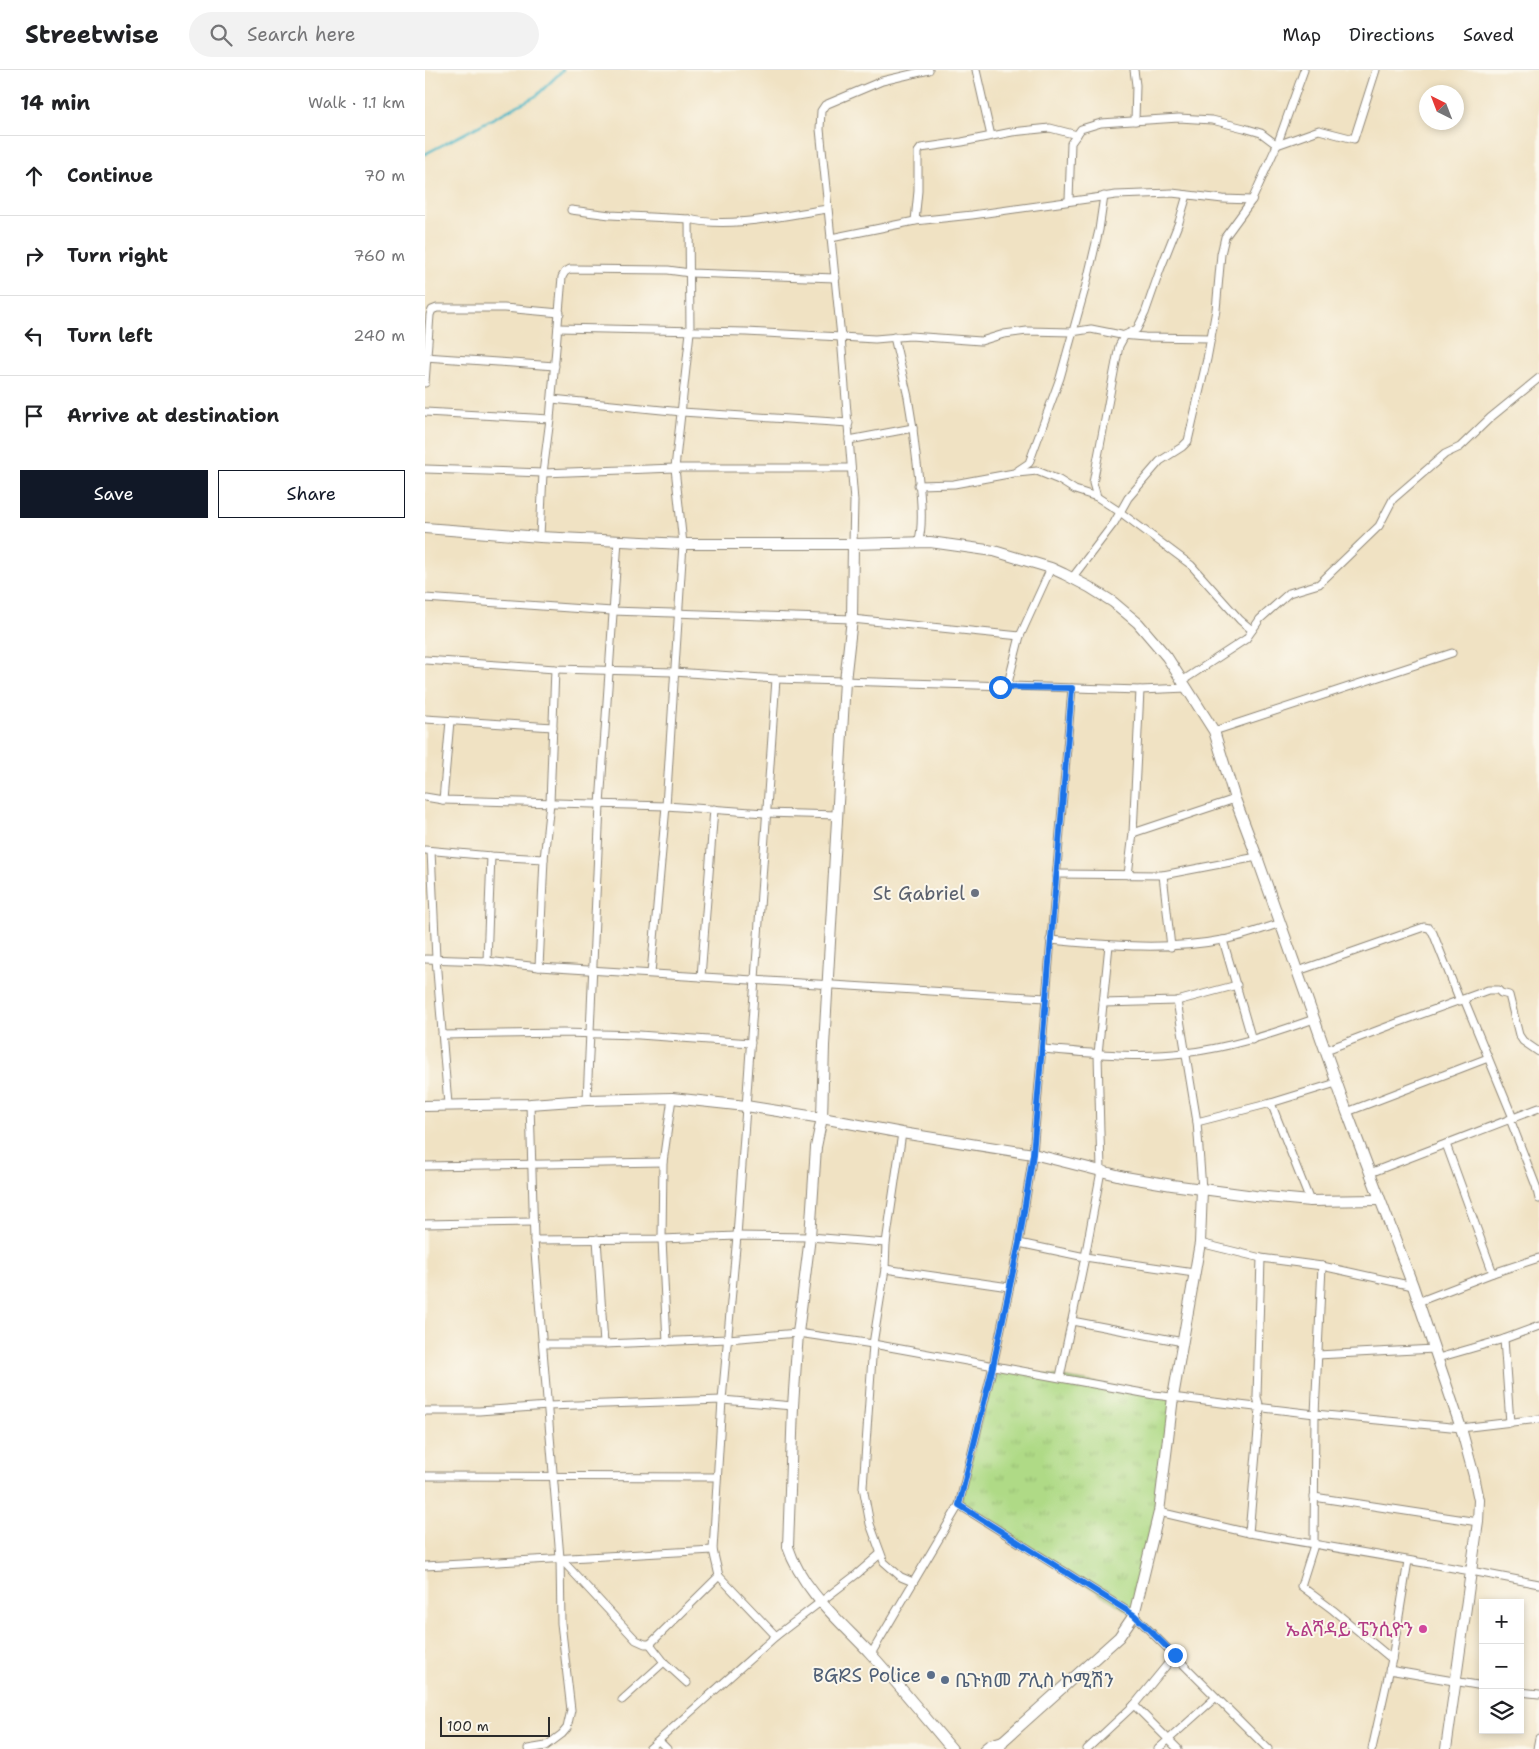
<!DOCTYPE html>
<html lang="en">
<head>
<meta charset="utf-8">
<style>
  :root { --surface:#fff; --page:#f2f2f2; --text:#202124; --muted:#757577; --line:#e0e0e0; --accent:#111827 }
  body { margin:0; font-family:"Shantell Sans","Noto Sans Ethiopic",sans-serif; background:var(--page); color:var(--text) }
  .controls { position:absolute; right:15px; bottom:15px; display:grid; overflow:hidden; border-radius:0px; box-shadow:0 2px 8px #0003 }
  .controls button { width:45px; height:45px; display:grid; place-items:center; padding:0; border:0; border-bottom:1px solid var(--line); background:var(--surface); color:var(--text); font:25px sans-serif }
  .compass { position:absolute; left:994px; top:15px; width:45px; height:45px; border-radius:50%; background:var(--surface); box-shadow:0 2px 8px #0003; rotate:318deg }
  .scale { position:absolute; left:15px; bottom:12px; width:110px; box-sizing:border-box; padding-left:5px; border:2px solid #2b2b2b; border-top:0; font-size:14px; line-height:18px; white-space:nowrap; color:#2b2b2b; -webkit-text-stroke:4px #fbf7ec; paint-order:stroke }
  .stop { position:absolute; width:15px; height:15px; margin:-11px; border:4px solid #1a73e8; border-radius:50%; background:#fff }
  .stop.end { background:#1a73e8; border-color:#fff; box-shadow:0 1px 5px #0008 }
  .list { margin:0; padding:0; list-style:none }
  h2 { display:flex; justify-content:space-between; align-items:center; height:65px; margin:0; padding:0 20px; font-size:21px }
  h2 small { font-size:16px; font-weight:400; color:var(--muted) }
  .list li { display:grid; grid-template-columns:32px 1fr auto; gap:15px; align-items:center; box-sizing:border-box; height:80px; padding:0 20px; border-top:1px solid var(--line) }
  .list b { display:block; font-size:19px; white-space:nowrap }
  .list em { font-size:16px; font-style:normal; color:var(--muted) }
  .actions { display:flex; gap:10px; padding:15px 20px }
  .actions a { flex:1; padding:11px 0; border:1px solid var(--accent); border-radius:0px; text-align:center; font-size:18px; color:var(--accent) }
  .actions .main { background:var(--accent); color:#fff }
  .icon { flex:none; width:28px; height:28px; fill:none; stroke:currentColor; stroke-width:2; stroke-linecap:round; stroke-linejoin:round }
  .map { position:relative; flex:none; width:1114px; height:1679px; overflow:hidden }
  header { display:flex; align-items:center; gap:30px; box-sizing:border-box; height:70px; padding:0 25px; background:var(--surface); border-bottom:1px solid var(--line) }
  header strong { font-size:24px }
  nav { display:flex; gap:28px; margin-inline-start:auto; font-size:18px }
  .search { width:350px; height:45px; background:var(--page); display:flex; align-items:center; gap:12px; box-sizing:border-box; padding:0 18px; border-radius:28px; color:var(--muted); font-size:19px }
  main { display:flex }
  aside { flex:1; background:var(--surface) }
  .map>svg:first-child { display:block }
</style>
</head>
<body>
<header>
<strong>Streetwise</strong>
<div class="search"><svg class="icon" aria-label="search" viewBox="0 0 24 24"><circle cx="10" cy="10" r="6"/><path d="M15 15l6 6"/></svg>Search here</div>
<nav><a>Map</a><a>Directions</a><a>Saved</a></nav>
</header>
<main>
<aside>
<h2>14 min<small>Walk · 1.1 km</small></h2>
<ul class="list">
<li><svg class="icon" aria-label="ahead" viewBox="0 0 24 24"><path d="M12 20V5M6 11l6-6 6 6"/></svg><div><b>Continue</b></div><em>70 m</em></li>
<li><svg class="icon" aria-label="right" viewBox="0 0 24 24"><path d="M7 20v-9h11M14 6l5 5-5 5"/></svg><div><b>Turn right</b></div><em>760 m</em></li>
<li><svg class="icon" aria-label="left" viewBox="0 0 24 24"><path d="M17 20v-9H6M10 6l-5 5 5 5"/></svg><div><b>Turn left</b></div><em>240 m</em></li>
<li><svg class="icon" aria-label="arrive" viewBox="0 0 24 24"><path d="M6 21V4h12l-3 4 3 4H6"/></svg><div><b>Arrive at destination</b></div></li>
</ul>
<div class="actions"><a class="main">Save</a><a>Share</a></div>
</aside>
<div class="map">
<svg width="1114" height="1679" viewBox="0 0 1114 1679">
  <defs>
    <pattern id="park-tufts" width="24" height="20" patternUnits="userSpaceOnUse" patternTransform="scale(1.25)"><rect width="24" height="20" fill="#afda86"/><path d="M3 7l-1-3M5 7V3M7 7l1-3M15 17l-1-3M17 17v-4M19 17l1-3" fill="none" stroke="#97bb74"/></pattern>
  </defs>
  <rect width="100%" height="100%" fill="#fbf7ec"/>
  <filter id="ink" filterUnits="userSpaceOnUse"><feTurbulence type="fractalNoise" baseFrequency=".02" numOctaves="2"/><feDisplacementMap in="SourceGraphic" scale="10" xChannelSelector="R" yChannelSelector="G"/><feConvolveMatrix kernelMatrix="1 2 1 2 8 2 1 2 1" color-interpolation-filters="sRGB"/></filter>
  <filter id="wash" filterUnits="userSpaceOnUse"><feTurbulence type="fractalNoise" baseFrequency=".0096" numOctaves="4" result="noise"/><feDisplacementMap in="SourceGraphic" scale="20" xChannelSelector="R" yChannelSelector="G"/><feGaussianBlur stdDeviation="1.12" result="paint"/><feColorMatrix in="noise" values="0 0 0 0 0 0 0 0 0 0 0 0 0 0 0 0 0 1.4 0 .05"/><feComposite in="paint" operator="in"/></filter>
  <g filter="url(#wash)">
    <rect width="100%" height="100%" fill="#f0e2c3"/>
    <polygon fill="url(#park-tufts)" stroke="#6d8258" points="570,1296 750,1326 733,1446 707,1544 535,1435"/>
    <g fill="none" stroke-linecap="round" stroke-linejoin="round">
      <polyline stroke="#4bb7c7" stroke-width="2.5" points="0,84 111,26 138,0"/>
    </g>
  </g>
  <g filter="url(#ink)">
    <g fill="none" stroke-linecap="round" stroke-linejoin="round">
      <g stroke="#8e8677" stroke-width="9">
        <g id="street">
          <polyline points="551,0 566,66"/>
          <polyline points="709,0 711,15 710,51"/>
          <polyline points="852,75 894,60 929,69 951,0"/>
          <polyline points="644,130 646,73 656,59 676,53 754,48 787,50 819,58 836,63 852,75"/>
          <polyline points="146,140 185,145 264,149"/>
          <polyline points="490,151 493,121 493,82 496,78 537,72 587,62 625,58 652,65"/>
          <polyline points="406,168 490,151 547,145 691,125 747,123 798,129 827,130"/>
          <polyline points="133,258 321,262 416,267 395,59 396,41 400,35 457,11 504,0"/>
          <polyline points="469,267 483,327 488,358"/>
          <polyline points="0,287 130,296"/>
          <polyline points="0,313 5,245 7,240 12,238 79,238 135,243"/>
          <polyline points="127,329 257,342 424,353"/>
          <polyline points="0,342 125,349"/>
          <path d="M424,370L488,358C490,386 502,448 493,473"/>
          <polyline points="0,399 118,403 250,398 426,398"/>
          <polyline points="592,403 612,401 634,410 650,420 672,427 695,442 766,495 815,550 827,560"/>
          <polyline points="493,415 529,414 589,403 604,393 635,308 661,215 674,160 679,126"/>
          <polyline points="672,427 668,413 694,276 700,265 712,259 720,243 735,200 754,152 762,125"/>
          <polyline points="115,467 118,403 125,349 137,207 140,202 145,199 243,200 265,203 411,208"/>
          <polyline points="428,474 429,431 416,267 450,269 485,266 556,271 579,264 602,261 647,262 666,259 696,265 720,267 786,268"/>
          <polyline points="647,508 689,453 703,428 735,391 757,377 763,371 782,289 791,240 796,184 800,167 827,130 852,75 879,0"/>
          <polyline points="0,528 187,541 427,549 595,566"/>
          <polyline points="0,590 130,599 249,602 351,609 715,620 762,618"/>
          <polyline points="351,609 312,1166 297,1330 288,1480 294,1506 351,1566"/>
          <polyline points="757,611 821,569 835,549 864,523 894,514 954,456 968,429 1020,384 1035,377 1065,348 1114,308"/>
          <polyline points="582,617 595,566 626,498"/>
          <polyline points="0,649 128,657"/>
          <polyline points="789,661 1027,583"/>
          <polyline points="0,727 18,730 241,736 340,743 413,745"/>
          <polyline points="18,730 25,651"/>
          <polyline points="708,763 810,729"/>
          <polyline points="0,780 66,786 119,789"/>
          <polyline points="6,781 11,889 23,1034"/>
          <polyline points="631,804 738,805 832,787"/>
          <polyline points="703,805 708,763 715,620"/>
          <polyline points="738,805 746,877"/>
          <path d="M625,870C682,875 740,881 797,870C817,867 837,859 856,853"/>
          <polyline points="798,870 827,970"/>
          <polyline points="0,889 62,891 114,897 621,928"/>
          <polyline points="62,891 66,786"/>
          <polyline points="114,897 119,789 125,733 130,599"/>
          <polyline points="873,901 999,857 1004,858 1008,863 1035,931"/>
          <path d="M226,903L241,736L258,474L250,398L265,262L264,149C304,159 362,145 402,139"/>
          <polyline points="276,907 289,739"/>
          <polyline points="1039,929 1088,1048"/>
          <polyline points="752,931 772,1052 777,1119"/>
          <polyline points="678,933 752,931 812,915"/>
          <polyline points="17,965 138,963 214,965 326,973"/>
          <path d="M618,979C665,983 712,989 759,983C804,978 847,964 889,949"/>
          <polyline points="901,980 972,953 1063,920 1073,920 1076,923 1084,925 1094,965 1098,971 1114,982"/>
          <polyline points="162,1030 175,735 193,470"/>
          <polyline points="846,1033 885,1131"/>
          <polyline points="922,1042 1063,988"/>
          <polyline points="1085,1049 1111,1116 1114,1129"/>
          <polyline points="772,1052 846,1033 911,1013"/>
          <polyline points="477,1063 461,1173 460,1199 448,1274 438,1417 445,1454 459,1492 476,1507 488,1512"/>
          <polyline points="1021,1074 1068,1203"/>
          <polyline points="0,1096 238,1092"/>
          <polyline points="945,1103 1114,1038"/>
          <polyline points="0,1154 109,1152"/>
          <polyline points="172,1169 179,1274"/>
          <polyline points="109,1170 237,1169 312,1166 385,1167 461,1173"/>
          <polyline points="594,1173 660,1187 769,1203"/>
          <polyline points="775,1173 836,1188 897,1196 988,1216"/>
          <polyline points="897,1196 890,1344 889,1475 876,1516 908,1540 967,1589"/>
          <polyline points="460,1199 584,1217"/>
          <polyline points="993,1232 1068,1203 1114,1188"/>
          <polyline points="647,1251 758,1272"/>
          <polyline points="1079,1269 1085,1353"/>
          <polyline points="242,1272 237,1169 238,1092 247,1028"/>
          <polyline points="118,1274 179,1274 303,1269 373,1263 448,1274 729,1325 890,1344 1036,1358 1114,1349"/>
          <polyline points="892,1285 1010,1279"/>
          <polyline points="1013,1288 1079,1269 1114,1256"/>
          <polyline points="635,1307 660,1187 676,1101 673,984 684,875"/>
          <polyline points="0,1341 54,1341 123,1336 297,1330 368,1336"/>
          <polyline points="0,1406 292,1407"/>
          <polyline points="889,1427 1053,1452"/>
          <polyline points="534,1435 709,1545 843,1679"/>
          <polyline points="734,1442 824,1463 1046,1501 1114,1514"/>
          <polyline points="824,1463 835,1338 832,1327 836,1188"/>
          <polyline points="135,1488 211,1570 220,1574 225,1574 239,1592 262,1613"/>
          <polyline points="0,1496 288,1480"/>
          <polyline points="225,1574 294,1506"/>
          <polyline points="446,1584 534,1435 568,1296 594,1173 608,1084 647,618"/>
          <polyline points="964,1600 1058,1616"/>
          <polyline points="1095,1622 1114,1624"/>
          <polyline points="197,1630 239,1592"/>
          <polyline points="709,1635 753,1679"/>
          <polyline points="234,1671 242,1679"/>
          <polyline points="103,1679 121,1676 137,1664 142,1658 146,1640 136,1553 135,1488 109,1170 105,1034"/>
          <polyline points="224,1679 351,1566 432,1504 455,1484"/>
          <polyline points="662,1679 709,1635 750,1585"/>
          <polyline points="733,1679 790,1628"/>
          <polyline points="947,1679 967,1589 983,1491"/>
          <polyline points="1112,1679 1114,1668"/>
        </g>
      </g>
      <g stroke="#8e8677" stroke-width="12">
        <g id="secondary">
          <polyline points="0,458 115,467 258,474 428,474 505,472 569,481 626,498 639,504 664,517 688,532 713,553 742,587 789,661 810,729 832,787 922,1042 988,1216 1036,1358 1049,1406 1054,1430 1053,1452 1021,1679"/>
          <path d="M428,474L427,549L420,611L399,976L397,1048L391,1077L385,1167L373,1263L368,1336L363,1477C377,1520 415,1551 445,1583C473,1614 500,1647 527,1679"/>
          <polyline points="0,1036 105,1034 162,1030 247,1028 321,1036 397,1048 477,1063 608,1084 700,1107 747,1115 830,1126 885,1131 954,1130"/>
          <polyline points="560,1679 565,1675 578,1671"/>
          <polyline points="574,1679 578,1671 694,1567 709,1545 734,1442 748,1327 775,1173 777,1119"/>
        </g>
      </g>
      <use href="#street" stroke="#fff" stroke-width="7"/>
      <use href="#secondary" stroke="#fff" stroke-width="10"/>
    </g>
  </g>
  <g fill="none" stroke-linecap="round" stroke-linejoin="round" filter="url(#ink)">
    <polyline stroke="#1a73e8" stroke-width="6" points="575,617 647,618 608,1084 594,1173 568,1296 534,1435 709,1545 750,1585"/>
  </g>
  <circle fill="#6b7280" stroke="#fbf7ec" stroke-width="2" cx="550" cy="823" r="5"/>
  <circle fill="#d1479c" stroke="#fbf7ec" stroke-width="2" cx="998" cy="1559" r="5"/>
  <g fill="#5c6f8a" stroke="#fbf7ec" stroke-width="2">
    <circle cx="506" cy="1605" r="5"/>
    <circle cx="520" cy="1610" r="5"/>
  </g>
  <g text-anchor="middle" stroke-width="4" stroke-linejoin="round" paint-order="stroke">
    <g font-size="19" fill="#5b616d" stroke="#fbf7ec" text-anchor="end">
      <text x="540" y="830">St Gabriel</text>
    </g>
    <g font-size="19" fill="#b23c85" stroke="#fbf7ec" text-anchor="end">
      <text x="988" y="1566">ኤልሻዳይ ፔንሲዮን</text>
    </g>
    <g font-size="19" fill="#4e5e75" stroke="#fbf7ec" text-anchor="end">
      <text x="496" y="1612">BGRS Police</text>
      <text x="530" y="1617" text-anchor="start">ቤጉክመ ፖሊስ ኮሚሽን</text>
    </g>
  </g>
</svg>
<div class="controls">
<button>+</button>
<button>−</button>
<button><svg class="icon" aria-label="layers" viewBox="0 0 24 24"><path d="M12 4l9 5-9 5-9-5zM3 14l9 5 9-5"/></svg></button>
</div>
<svg class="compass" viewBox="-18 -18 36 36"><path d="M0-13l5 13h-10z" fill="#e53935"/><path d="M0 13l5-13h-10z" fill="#757577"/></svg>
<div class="scale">100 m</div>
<div class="stop" style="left:575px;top:617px"></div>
<div class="stop end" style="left:750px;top:1585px"></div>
</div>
</main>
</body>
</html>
